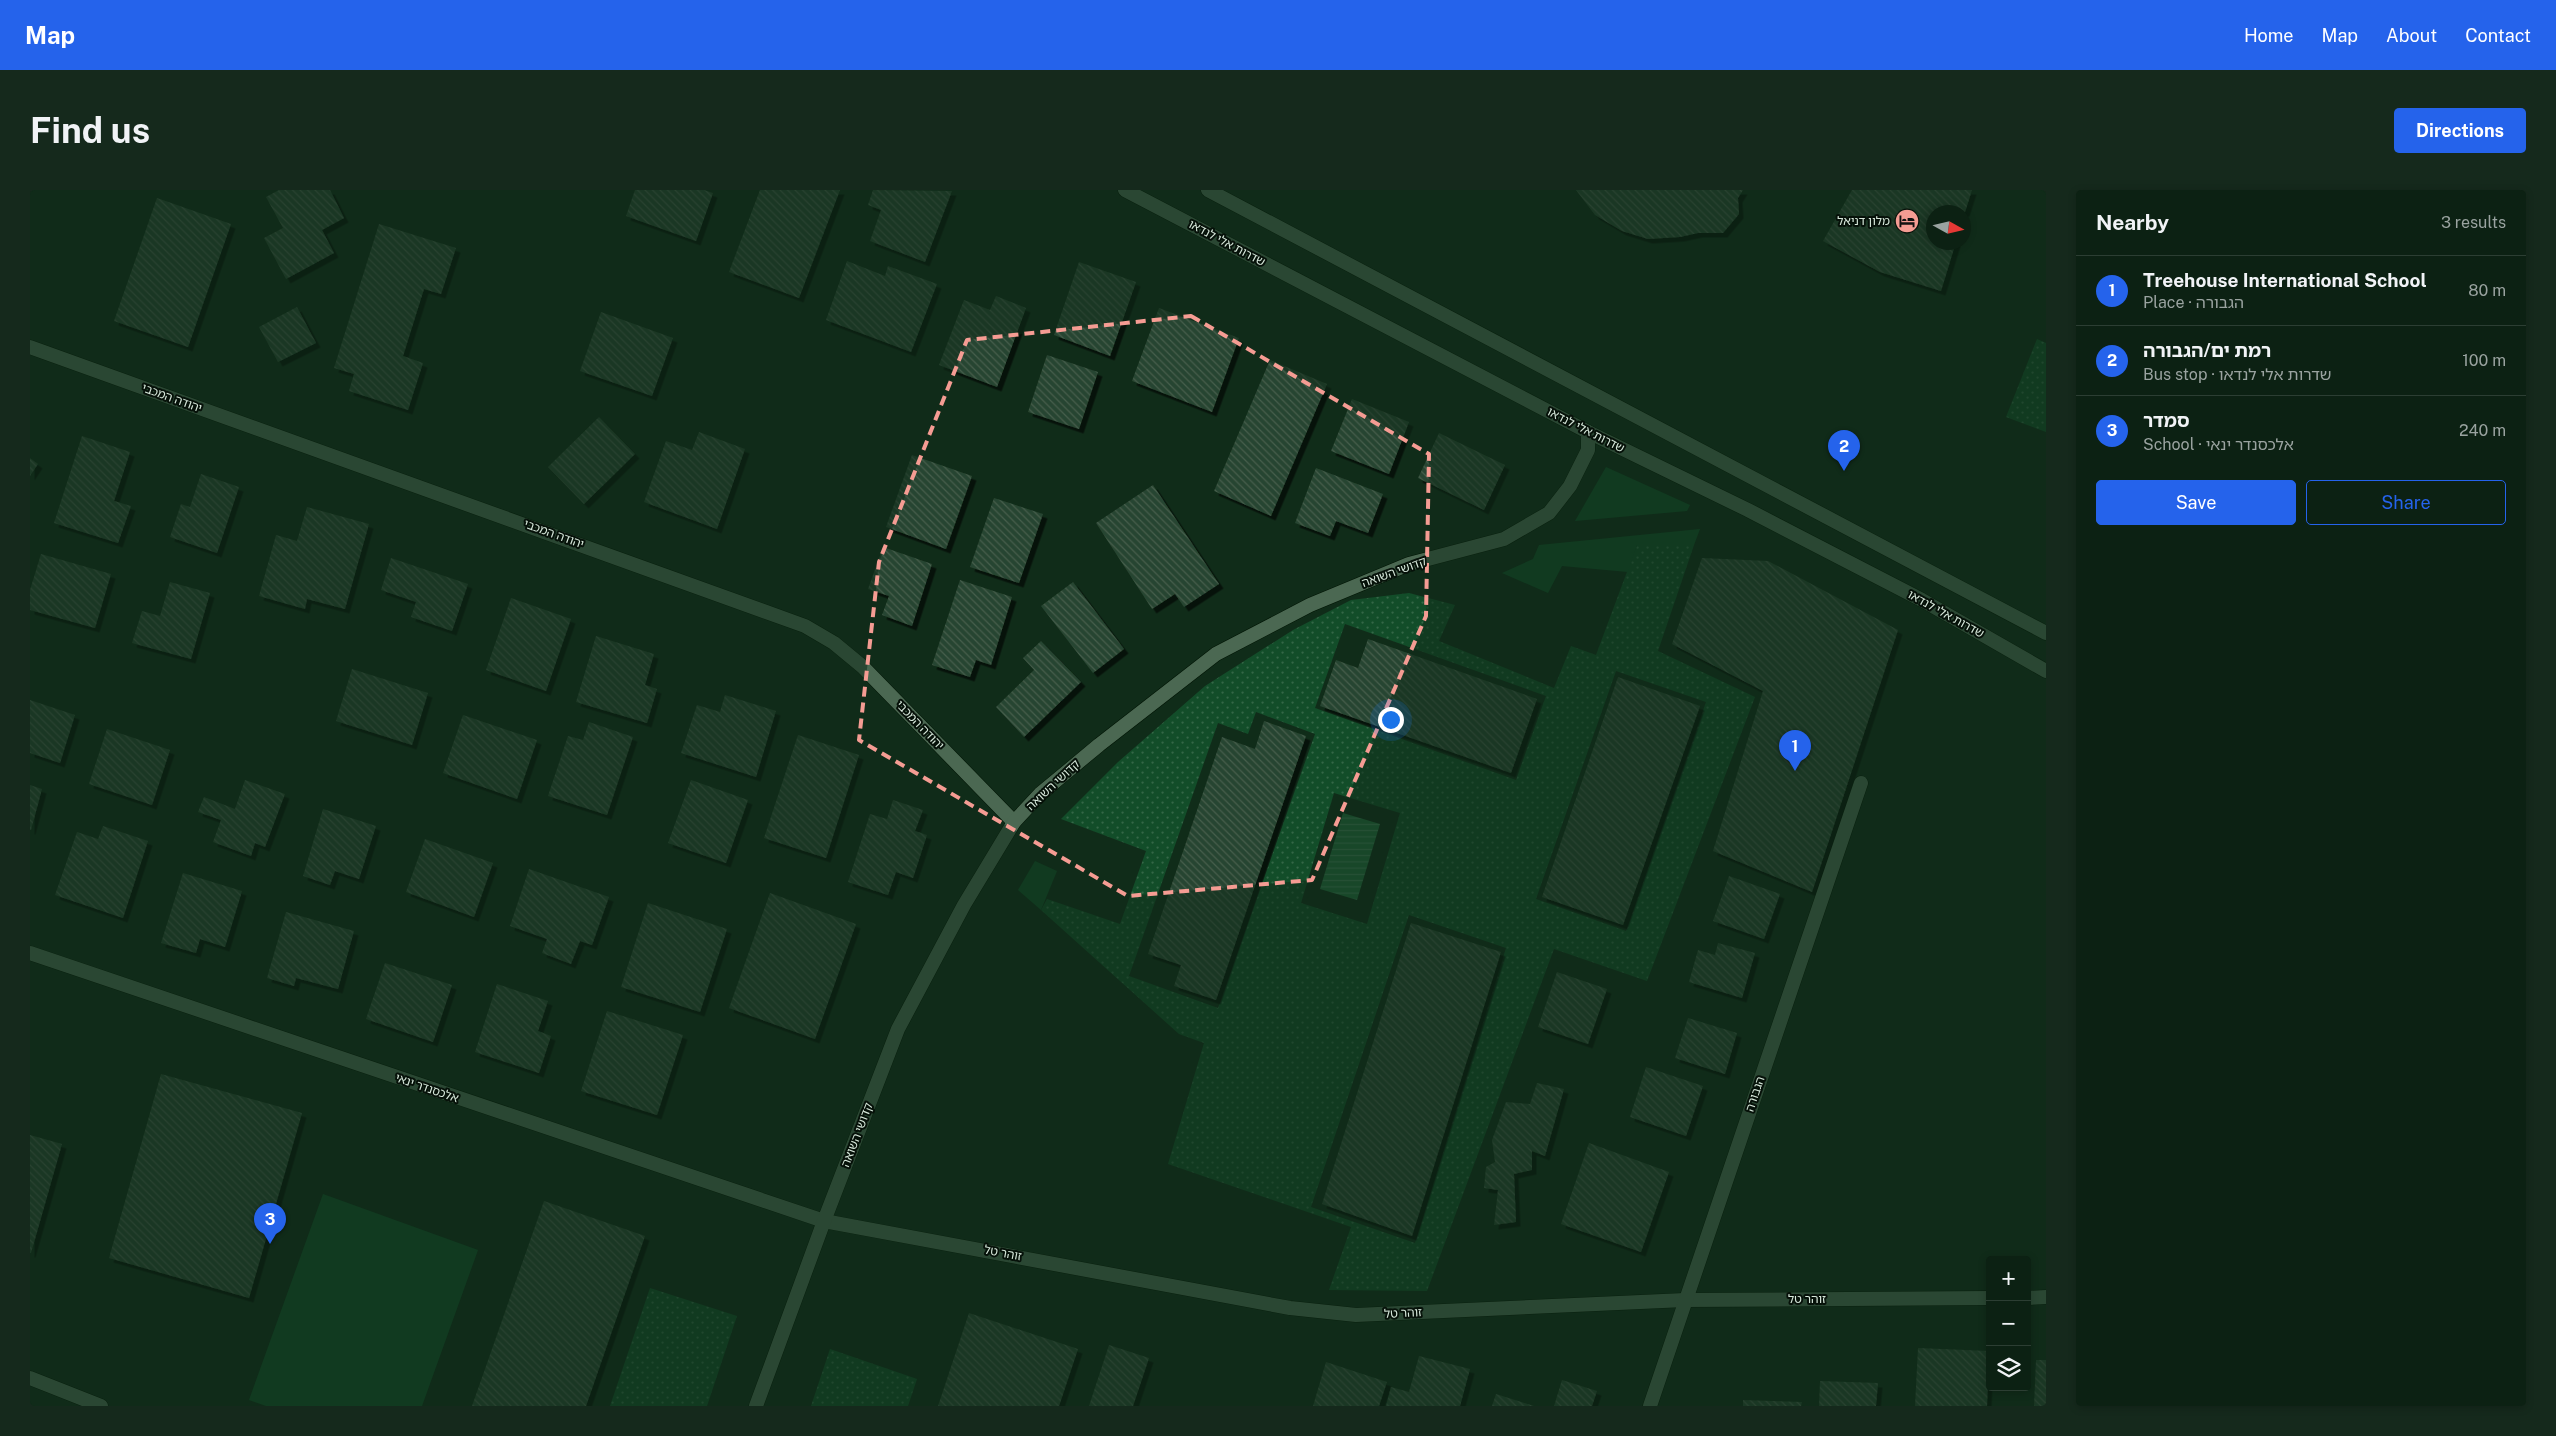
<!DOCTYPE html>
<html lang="en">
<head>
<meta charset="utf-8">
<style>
  :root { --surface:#0c2113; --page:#15291c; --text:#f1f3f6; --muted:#9aa3a0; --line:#2c3e33; --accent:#2563eb }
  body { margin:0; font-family:"Public Sans","Noto Sans Hebrew",sans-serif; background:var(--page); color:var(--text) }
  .controls { position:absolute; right:15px; bottom:15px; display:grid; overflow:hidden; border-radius:5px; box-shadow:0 2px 8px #0003 }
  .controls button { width:45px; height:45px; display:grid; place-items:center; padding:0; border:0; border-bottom:1px solid var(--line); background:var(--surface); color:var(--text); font:25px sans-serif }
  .compass { position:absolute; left:1896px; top:15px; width:45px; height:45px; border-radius:50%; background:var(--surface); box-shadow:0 2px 8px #0003; rotate:98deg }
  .you { position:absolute; left:1360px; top:529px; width:18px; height:18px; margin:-12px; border:4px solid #fff; border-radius:50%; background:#1a73e8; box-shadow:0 0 0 8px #1a73e833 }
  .badge { display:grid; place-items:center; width:32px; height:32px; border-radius:50%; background:var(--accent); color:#fff; font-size:16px; font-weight:700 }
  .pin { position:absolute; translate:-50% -41px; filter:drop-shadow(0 1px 2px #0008) }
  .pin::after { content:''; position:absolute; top:26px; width:18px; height:15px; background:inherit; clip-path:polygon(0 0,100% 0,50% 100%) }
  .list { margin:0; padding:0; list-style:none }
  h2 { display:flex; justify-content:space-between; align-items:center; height:65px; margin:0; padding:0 20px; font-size:21px }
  h2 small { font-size:16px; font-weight:400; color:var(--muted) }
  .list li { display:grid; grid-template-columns:32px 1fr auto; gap:15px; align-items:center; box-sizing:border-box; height:70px; padding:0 20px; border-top:1px solid var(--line) }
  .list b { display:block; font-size:19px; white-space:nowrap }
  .list p { margin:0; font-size:16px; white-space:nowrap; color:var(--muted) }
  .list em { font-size:16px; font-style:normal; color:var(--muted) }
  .actions { display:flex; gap:10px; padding:15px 20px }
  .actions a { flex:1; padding:11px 0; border:1px solid var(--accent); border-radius:5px; text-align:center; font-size:18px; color:var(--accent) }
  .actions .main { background:var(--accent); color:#fff }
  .icon { flex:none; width:28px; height:28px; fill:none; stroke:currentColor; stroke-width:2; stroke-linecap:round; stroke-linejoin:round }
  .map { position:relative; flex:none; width:2016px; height:1216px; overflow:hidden; border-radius:5px }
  header { display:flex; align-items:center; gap:30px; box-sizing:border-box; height:70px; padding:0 25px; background:var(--accent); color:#fff }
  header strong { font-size:24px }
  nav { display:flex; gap:28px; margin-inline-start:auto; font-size:18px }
  .intro { display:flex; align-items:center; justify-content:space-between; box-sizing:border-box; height:120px; padding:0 30px }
  h1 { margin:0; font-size:35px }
  .button { padding:12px 22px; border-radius:5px; background:var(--accent); color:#fff; font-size:18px; font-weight:700 }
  main { display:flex; gap:30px; padding:0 30px }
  aside { flex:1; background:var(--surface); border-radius:5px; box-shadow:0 2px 8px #0003 }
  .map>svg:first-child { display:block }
</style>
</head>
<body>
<header>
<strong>Map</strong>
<nav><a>Home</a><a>Map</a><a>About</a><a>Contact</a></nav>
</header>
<div class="intro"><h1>Find us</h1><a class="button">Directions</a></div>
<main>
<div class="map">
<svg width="2016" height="1216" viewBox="0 0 2016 1216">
  <defs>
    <pattern id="grass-dots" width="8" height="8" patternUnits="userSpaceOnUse" patternTransform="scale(1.25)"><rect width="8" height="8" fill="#124d29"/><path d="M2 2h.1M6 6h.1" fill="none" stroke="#346747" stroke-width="1.8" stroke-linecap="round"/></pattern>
    <pattern id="water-rules" width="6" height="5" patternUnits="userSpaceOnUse" patternTransform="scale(1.25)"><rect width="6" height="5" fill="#22683c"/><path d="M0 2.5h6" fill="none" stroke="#417e58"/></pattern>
    <pattern id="building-back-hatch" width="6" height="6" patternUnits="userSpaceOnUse" patternTransform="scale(1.25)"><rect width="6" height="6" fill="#284430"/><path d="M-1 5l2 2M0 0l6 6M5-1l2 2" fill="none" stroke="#465f4d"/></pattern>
    <filter id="shadow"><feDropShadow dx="4.5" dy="4.5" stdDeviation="0" flood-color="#0009"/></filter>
  </defs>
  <rect width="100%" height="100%" fill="#102c19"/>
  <g fill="url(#grass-dots)" fill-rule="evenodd">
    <polygon points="2007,149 2016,153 2016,242 1976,227"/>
    <path d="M1607,355H1664L1628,461L1725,507L1617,791L1524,759L1397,1101L1299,1100L1321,1037L1138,974L1174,853L1149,844L1011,720L1017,709L1090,734L1116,661L1031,629L1088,572L1175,496L1263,440L1321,410L1379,403L1425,415L1409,451L1524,498L1541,456L1566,465ZM1315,434L1516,506L1486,590L1285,518ZM1586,481L1676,512L1596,741L1506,709ZM1226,522L1285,544L1188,818L1099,786L1188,533L1218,544ZM1304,603L1370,623L1337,734L1271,713ZM1379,725L1476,758L1385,1053L1281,1017Z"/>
    <polygon points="620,1098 707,1126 677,1216 580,1216"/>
    <polygon points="800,1159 887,1189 878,1216 781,1216"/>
  </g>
  <g fill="#124d29">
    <polygon points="1576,277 1660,315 1657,321 1545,331"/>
    <polygon points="1670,339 1664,355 1607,355 1598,382 1532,376 1518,403 1472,383 1503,369 1509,355"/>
    <polygon points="1005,671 1027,681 1011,720 988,700"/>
    <polygon points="293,1004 448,1060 392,1216 236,1216 219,1210"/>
  </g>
  <polygon fill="url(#water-rules)" points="1313,623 1350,634 1327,710 1290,699"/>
  <g fill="url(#building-back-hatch)" filter="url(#shadow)">
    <polygon points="249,0 300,0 314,28 292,40 304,63 256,89 234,48 253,38 236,7"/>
    <polygon points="605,0 674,0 683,3 666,51 596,26"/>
    <polygon points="730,0 810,0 769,108 699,82"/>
    <polygon points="843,0 922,1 895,72 840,51 851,20 838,15"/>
    <polygon points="1546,0 1713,0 1708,8 1709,24 1693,43 1668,43 1650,47 1618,49 1592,41 1565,25"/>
    <polygon points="1822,0 1942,0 1935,22 1904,22 1904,52 1926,52 1911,101 1850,82 1793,51"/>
    <polygon points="127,8 201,34 158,157 84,131"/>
    <polygon points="349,34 426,58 411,104 394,99 373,166 393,173 378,220 319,201 324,184 304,178"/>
    <polygon points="817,71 855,86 858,76 907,94 881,162 796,130"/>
    <polygon points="1049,72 1106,92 1080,166 1024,145"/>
    <polygon points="966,106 996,118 967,197 909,175 934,110 960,120"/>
    <polygon points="267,117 286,153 248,172 229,137"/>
    <polygon points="1129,118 1209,148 1182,222 1102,191"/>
    <polygon points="571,122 643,148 622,206 550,181"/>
    <polygon points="1017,165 1068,182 1049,239 998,222"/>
    <polygon points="1240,170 1297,194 1241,326 1184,301"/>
    <polygon points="1322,209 1379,232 1359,284 1301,261"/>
    <polygon points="569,227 605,264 554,314 518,277"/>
    <polygon points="669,242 715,259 687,339 614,312 636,251 662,260"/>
    <polygon points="1409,243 1475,275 1454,320 1388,288"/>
    <polygon points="52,246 100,262 84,311 101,316 88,353 24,333"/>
    <polygon points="882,265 942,286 916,359 856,337"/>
    <polygon points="0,268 8,274 0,286"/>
    <polygon points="1286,278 1353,304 1338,343 1306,331 1300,346 1265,333"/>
    <polygon points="171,284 209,297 187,363 140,347 151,314 160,317"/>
    <polygon points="1123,295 1189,394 1154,417 1145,404 1122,419 1066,333"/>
    <polygon points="964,308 1013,324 989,393 940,377"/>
    <polygon points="277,317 339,334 315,419 277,409 275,419 229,406 246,345 267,351"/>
    <polygon points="853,357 902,374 882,436 852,425 859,406 838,399"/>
    <polygon points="11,364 81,384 65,438 0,420 0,400"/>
    <polygon points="361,368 438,394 422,441 381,427 386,412 351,400"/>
    <polygon points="1672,368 1738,371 1868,440 1782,702 1683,661 1733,501 1642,454"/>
    <polygon points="930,390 982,407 961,475 946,470 940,487 902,475"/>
    <polygon points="140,392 180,403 161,469 102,453 112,421 130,426"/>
    <polygon points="1043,392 1094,459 1063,483 1011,416"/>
    <polygon points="481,408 541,429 516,501 456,480"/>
    <polygon points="566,446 624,464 615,495 627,499 617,533 546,512"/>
    <polygon points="1338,449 1507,509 1481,583 1290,516 1306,470 1328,478"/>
    <polygon points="1011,451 1051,492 994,547 966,517 1004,480 993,468"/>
    <polygon points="322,479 398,503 382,555 306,531"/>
    <polygon points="1588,487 1670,516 1593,735 1512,707"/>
    <polygon points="695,505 746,521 726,587 651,563 667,515 690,522"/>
    <polygon points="0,510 45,525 30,573 0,563"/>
    <polygon points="433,525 507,550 487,609 413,583"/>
    <polygon points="1234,531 1276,546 1186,810 1144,796 1151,775 1118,764 1192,547 1225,559"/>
    <polygon points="559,532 603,547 577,625 518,606 538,546 553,550"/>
    <polygon points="77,539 140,560 122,615 59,594"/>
    <polygon points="768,545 829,565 796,668 734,648"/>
    <polygon points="215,590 255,604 235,657 225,653 221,666 183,652 191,630 168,622 174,607 205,619"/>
    <polygon points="661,590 718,610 696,673 638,653"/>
    <polygon points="0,595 12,599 1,640 0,640"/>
    <polygon points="863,610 893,620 885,641 897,645 883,688 866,682 858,705 818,692 840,624 857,629"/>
    <polygon points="293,619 346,636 329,689 305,681 300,695 273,686"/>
    <polygon points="73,636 118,651 93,728 25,705 47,642 68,649"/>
    <polygon points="395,649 463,673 444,727 376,702"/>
    <polygon points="499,679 579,707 562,755 550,751 541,774 512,763 517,749 480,736"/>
    <polygon points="153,683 212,701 195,757 170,749 166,763 131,753"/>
    <polygon points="1699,686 1750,704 1734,749 1683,731"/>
    <polygon points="740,703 826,734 785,849 699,818"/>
    <polygon points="618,713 697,739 670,822 591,797"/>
    <polygon points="256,722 324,741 308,799 266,788 264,796 237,788"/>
    <polygon points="1381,733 1471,762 1382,1046 1292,1014"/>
    <polygon points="1688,753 1725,763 1712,808 1659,792 1668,760 1685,765"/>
    <polygon points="355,773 422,795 403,852 336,829"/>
    <polygon points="1527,782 1577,799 1558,854 1508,837"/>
    <polygon points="467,794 518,811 508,841 521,846 509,883 445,862"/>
    <polygon points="577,821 653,845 627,925 551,901"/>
    <polygon points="1658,828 1707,843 1695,884 1645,868"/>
    <polygon points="1616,877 1673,896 1656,946 1600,927"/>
    <polygon points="131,884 272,923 219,1108 79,1068"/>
    <polygon points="1507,893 1534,899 1515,966 1502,961 1502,980 1484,984 1486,1032 1464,1035 1468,1000 1454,998 1456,977 1465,972 1462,950 1476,912 1500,914"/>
    <polygon points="0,945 32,954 1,1063 0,1063"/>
    <polygon points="1559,953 1639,982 1611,1062 1531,1034"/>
    <polygon points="514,1011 615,1046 556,1216 442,1216"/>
    <polygon points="939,1123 1048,1159 1029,1216 908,1216"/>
    <polygon points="1079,1155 1119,1168 1103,1216 1059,1216"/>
    <polygon points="1888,1158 1959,1161 1957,1216 1885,1216"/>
    <polygon points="1389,1166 1440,1179 1430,1216 1356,1216 1361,1197 1379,1202"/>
    <polygon points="2006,1170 2016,1170 2016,1216 2004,1216"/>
    <polygon points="1296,1172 1357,1192 1349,1216 1283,1216"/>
    <polygon points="1532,1190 1567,1201 1562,1216 1524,1216"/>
    <polygon points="1790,1191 1848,1193 1846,1216 1789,1216"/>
    <polygon points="1466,1204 1504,1216 1462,1216"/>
    <polygon points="1713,1210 1772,1212 1771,1216 1713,1216"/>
  </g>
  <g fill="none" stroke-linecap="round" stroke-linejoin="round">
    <g stroke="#001404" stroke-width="15">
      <g id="minor">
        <polyline points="0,157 775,436 804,453 833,477 984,632"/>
        <polyline points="0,763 794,1031 1260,1118 1326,1125 1655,1110 1960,1108"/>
        <polyline points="1997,1108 2016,1107"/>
        <polyline points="726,1216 794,1031 868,839 934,715 984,632 1010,604 1069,555 1186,464 1280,415 1379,374 1474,349 1519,323 1540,296 1558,260 1558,242"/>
        <polyline points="1620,1216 1831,593"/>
      </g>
    </g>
    <g stroke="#001404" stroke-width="15">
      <g id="tertiary">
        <polyline points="1095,0 1558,242 1718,320 1892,410 2016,481"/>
        <polyline points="1178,0 2016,443"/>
        <polyline points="0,1188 71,1216"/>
      </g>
    </g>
    <use href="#minor" stroke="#4b6852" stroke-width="14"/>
    <use href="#tertiary" stroke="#4b6852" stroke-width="14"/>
  </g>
  <path d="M0 0H2016V1216H0ZM1161,126L1399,264L1396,426L1282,690L1098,706L829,550L849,372L937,150Z" fill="#102c19" fill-opacity=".55" fill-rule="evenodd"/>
  <path fill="none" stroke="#f59c93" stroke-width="4" stroke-dasharray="10 6" stroke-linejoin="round" d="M1161,126L1399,264L1396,426L1282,690L1098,706L829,550L849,372L937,150Z"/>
  <defs>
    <g id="hotel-disc" transform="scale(1.25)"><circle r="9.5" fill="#f59c93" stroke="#061109"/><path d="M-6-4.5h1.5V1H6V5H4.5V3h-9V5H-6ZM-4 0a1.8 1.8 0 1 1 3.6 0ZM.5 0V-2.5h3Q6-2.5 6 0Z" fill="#111"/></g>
  </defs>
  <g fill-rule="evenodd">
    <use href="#hotel-disc" x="1877" y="31"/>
  </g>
  <g text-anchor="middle" stroke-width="4" stroke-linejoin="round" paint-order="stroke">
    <g font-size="12" fill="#d7e8db" stroke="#061109" text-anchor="end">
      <text x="1860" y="35">מלון דניאל</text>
    </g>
    <g font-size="12" fill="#d7e8db" stroke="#061109">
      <text transform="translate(1197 53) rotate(28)" y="4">שדרות אלי לנדאו</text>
      <text transform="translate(142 208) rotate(20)" y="4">יהודה המכבי</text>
      <text transform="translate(1556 240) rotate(27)" y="4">שדרות אלי לנדאו</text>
      <text transform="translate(524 344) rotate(20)" y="4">יהודה המכבי</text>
      <text transform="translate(1364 382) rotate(-20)" y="4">קדושי השואה</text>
      <text transform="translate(1916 424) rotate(29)" y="4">שדרות אלי לנדאו</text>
      <text transform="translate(890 535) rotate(46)" y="4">יהודה המכבי</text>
      <text transform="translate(1023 595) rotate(-43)" y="4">קדושי השואה</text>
      <text transform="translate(397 898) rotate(19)" y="4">אלכסנדר ינאי</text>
      <text transform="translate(1725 904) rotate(-71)" y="4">הגבורה</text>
      <text transform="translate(827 945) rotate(-69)" y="4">קדושי השואה</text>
      <text transform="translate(973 1063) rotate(11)" y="4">זוהר טל</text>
      <text x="1777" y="1113">זוהר טל</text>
      <text transform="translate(1373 1123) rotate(-3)" y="4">זוהר טל</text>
    </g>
  </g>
</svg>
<div class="controls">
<button>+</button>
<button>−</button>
<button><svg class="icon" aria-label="layers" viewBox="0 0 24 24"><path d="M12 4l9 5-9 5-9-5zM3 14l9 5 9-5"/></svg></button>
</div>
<svg class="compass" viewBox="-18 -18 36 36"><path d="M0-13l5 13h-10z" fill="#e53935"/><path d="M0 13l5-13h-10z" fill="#9aa3a0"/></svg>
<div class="you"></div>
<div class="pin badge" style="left:1765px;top:581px">1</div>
<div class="pin badge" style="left:1814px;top:281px">2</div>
<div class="pin badge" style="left:240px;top:1054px">3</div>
</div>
<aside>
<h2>Nearby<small>3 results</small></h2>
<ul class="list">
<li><span class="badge">1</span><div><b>Treehouse International School</b><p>Place · הגבורה</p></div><em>80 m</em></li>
<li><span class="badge">2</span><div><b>רמת ים/הגבורה</b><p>Bus stop · שדרות אלי לנדאו</p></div><em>100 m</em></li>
<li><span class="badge">3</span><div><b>סמדר</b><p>School · אלכסנדר ינאי</p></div><em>240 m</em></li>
</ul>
<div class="actions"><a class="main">Save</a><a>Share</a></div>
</aside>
</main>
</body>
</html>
